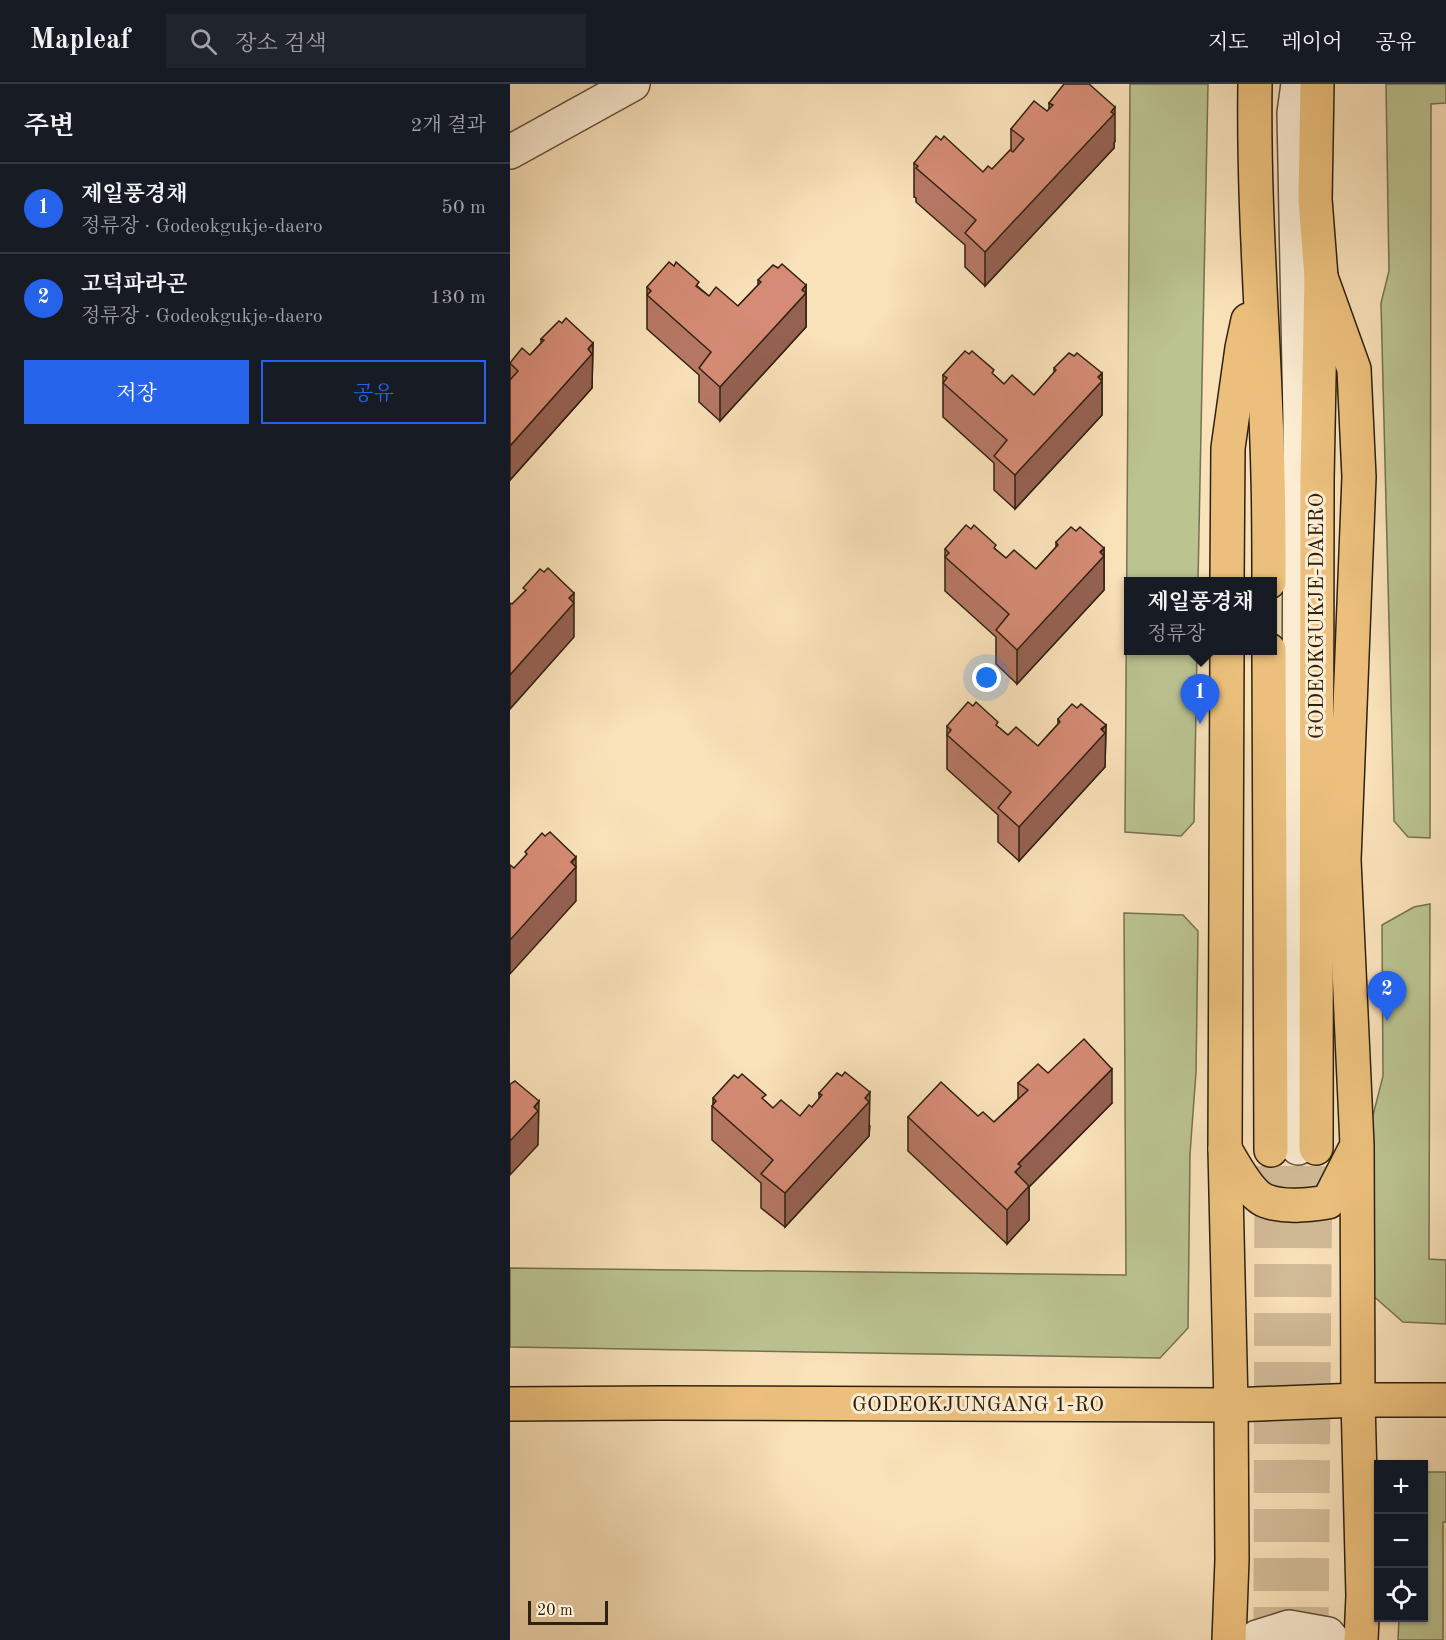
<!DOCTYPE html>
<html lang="ko">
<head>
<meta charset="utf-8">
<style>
  :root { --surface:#171b24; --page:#20242c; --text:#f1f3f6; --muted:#9ea1a6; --line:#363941; --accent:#2563eb }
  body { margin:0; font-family:"Old Standard TT","Noto Serif KR",serif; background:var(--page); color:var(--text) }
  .controls { position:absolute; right:18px; bottom:18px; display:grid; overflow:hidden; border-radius:0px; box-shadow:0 2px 4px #0004 }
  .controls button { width:54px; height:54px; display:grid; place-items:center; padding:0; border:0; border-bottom:2px solid var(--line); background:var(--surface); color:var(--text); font:30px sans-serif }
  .scale { position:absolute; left:18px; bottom:15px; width:80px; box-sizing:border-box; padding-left:6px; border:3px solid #2f210f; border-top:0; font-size:16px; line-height:21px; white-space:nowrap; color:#2f210f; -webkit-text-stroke:4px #fbecd2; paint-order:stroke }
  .you { position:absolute; left:477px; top:594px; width:21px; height:21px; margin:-15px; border:4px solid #fff; border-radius:50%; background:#1a73e8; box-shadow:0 0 0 9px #1a73e833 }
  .badge { display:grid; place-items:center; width:39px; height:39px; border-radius:50%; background:var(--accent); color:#fff; font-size:20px; font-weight:700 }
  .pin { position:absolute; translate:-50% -50px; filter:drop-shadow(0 2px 3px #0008) }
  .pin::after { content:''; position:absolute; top:32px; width:21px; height:18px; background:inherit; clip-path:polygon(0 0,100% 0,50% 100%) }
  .popup { position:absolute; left:614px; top:493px; width:153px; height:78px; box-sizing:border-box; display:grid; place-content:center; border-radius:0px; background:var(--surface); filter:drop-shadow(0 2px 4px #0005); font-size:20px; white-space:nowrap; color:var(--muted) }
  .popup b { font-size:22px; color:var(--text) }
  .popup::after { content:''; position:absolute; left:50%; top:100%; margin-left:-12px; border:12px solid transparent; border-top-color:var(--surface) }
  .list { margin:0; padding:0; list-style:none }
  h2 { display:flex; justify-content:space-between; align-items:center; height:78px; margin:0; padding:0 24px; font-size:26px }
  h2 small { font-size:20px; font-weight:400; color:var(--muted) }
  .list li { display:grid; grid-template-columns:39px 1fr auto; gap:18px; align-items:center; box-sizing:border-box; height:90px; padding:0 24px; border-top:2px solid var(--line) }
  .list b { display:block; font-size:22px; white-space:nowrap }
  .list p { margin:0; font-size:20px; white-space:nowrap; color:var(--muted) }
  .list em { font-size:20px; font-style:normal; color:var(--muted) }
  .actions { display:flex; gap:12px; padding:18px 24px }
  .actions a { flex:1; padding:14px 0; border:2px solid var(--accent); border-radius:0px; text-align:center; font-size:21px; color:var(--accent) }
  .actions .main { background:var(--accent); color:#fff }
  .icon { flex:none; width:33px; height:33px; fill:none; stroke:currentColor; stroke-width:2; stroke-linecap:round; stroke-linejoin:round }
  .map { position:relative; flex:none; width:936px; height:1556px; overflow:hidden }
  header { display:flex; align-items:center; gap:36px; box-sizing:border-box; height:84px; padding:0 30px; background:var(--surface); border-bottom:2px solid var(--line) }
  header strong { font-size:28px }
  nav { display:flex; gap:33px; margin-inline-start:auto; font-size:21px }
  .search { width:420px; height:54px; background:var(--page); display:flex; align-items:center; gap:15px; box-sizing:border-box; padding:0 21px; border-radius:0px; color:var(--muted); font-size:22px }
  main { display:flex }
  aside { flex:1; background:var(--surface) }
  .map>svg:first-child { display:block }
</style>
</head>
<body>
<header>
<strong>Mapleaf</strong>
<div class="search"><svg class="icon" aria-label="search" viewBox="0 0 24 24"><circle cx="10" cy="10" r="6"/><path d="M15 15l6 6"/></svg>장소 검색</div>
<nav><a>지도</a><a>레이어</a><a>공유</a></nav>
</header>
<main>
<aside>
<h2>주변<small>2개 결과</small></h2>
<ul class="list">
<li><span class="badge">1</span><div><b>제일풍경채</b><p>정류장 · Godeokgukje-daero</p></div><em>50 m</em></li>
<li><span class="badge">2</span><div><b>고덕파라곤</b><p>정류장 · Godeokgukje-daero</p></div><em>130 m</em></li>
</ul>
<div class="actions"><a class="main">저장</a><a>공유</a></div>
</aside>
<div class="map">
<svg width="936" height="1556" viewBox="0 0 936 1556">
  <rect width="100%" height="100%" fill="#f9e1b9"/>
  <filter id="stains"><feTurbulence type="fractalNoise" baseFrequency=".00333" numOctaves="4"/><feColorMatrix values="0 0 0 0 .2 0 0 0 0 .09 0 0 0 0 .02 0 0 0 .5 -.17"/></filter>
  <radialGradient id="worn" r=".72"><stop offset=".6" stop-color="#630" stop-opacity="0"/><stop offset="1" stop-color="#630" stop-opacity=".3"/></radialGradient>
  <g fill="#bbc391" stroke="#757250" stroke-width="1.5">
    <polygon points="620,0 698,0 688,497 618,498 618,566 687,567 684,738 671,752 615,748"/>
    <polygon points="876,0 936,0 936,19 921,20 920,754 898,753 884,737 871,219 879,187"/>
    <polygon points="920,820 919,1175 936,1176 936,1240 893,1238 861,1210 859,1047 873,992 872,841 904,823"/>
    <polygon points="614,829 673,831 688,847 686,988 680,1070 678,1244 650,1274 0,1263 0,1184 616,1191"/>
    <polygon points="914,1388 936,1388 936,1438 933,1438 933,1556 888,1556 889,1534 914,1534"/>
  </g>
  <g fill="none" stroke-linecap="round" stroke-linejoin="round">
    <polyline stroke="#d1bb97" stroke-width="33" stroke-dasharray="33 16" stroke-linecap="butt" points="785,1556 788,1064"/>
    <g stroke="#d1bb97" stroke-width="33" stroke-dasharray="33 16" stroke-linecap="butt">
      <polyline points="760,1556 761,1066"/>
      <polyline points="802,1556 806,1064"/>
    </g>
    <g stroke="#62513a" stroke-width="36">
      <g id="minor">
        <polyline points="788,0 784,29 790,335 788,1064"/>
        <polyline points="0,68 123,0"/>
        <polyline points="743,1556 747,1553 779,1543 818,1550 823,1556"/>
      </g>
    </g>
    <g stroke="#2f210f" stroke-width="36">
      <g id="major">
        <path d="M745,0C743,131 755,261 758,392C759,427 759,463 759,498"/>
        <polyline points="811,193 844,285 849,393 834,776 847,1061 848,1316 853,1512 851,1556"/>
        <polyline points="717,498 718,364 732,264 738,236"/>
        <polyline points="717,566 715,1065 721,1321 722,1476 719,1556"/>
        <polyline points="759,566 761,1066"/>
        <polyline points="806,1064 807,395 811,193 805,115 807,0"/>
        <path d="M715,1065C723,1079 740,1111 756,1117C775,1124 798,1121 818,1118L844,1067"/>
        <polyline points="0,1320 151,1319 721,1321 848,1316 936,1316"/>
      </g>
    </g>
    <use href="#minor" stroke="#fbecd2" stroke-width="33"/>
    <use href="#major" stroke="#ecc07c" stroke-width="33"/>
  </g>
  <g fill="#b77865" stroke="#2f210f" stroke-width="1.5">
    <polygon points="539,19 605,57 604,59 604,64 475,202 455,183 455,161 406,118 406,114 404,113 404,79 431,56 473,88 482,85 501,67 501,45 539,26"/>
    <polygon points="164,182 199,212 228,222 248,201 248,196 296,201 296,243 210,337 189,318 189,291 137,245 137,203"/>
    <polygon points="31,255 83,259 82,304 0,396 0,279 20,271 31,259"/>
    <polygon points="544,284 592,289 592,331 505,425 484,406 484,379 433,333 433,291 484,291 494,300 524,311 544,289"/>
    <polygon points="461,445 496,474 526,485 546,463 546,458 594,464 594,506 507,600 486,580 486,553 435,507 435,465"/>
    <polygon points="548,635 596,641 595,683 509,777 488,758 488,731 437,685 437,642 488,643 498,651 528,662 548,640"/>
    <polygon points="538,989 602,1019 519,1103 519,1136 497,1160 398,1067 398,1033 468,1032 484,1038 508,1015 508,999"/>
    <polygon points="309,1009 360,1042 359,1052 275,1143 251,1124 251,1099 202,1056 202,1022 203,1021 203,1014 256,1018 263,1024 290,1032 302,1023 309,1015"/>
  </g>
  <g fill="#956152" stroke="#2f210f" stroke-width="1.5">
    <polygon points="605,23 605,57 604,59 604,64 475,202 475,168"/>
    <polygon points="296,201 296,243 210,337 210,303"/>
    <polygon points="83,259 82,304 0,396 0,362"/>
    <polygon points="592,289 592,331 505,425 505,391"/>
    <polygon points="594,464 594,506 507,600 507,566"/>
    <polygon points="64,509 64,553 0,625 0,591 59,514"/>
    <polygon points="596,641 595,683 509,777 509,743"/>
    <polygon points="66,773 66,817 0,890 0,856"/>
    <polygon points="602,985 602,1019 519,1103 519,1136 497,1160 497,1126 508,1080"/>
    <polygon points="360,1008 359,1052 275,1143 275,1109"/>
    <polygon points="29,1017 28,1061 0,1091 0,1057"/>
  </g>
  <g fill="#d58b75" stroke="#2f210f" stroke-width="1.5">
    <polygon points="554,0 579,0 605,23 601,28 604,30 475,168 455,149 466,136 406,84 408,82 404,79 426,52 431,56 434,52 473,88 478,82 482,85 500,66 503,68 514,55 501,45 524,17 537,27 543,21 539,19"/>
    <polygon points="159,178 164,182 166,178 189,198 186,202 199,212 206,203 228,222 251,198 248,196 263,181 268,184 272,180 296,201 292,206 296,209 210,303 189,284 201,268 137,211 141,207 137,203"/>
    <polygon points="56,234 83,259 78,265 82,270 0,362 0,296 8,287 0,279 12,264 20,271 34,256 31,255 49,237 52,239"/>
    <polygon points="455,267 459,270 462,267 484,286 482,289 494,300 502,291 524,311 546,286 544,284 559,269 564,272 567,269 592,289 588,293 592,297 505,391 484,372 497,356 433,299 437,294 433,291"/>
    <polygon points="456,441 461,445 464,441 486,461 484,464 496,474 504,466 526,485 548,461 546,458 561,443 566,447 570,443 594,464 590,468 594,472 507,566 486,546 499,530 435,473 439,469 435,465"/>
    <polygon points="38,484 64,509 59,514 64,519 0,591 0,519 2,520 16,506 13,504 30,485 34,488"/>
    <polygon points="458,618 463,622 466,618 488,638 486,641 498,651 506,643 528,662 550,638 548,635 562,620 567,624 571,620 596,641 591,645 595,649 509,743 488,724 501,708 437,651 441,646 437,642"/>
    <polygon points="40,748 66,773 61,778 66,783 0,856 0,781 4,784 17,770 15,768 32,749 35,752"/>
    <polygon points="574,955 602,985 508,1080 511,1082 505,1088 519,1102 497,1126 398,1033 431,998 468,1032 473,1028 484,1038 518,1006 508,999 528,980 538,989"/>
    <polygon points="335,988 360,1008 355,1014 359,1018 275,1109 251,1090 263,1076 202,1022 206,1017 203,1014 224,991 228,994 232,990 256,1011 252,1014 263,1024 271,1016 290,1032 299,1021 302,1023 312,1011 309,1009 327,989 332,992"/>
    <polygon points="5,997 29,1017 24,1023 28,1027 0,1057 0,1000"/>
  </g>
  <g text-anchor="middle" stroke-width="6" stroke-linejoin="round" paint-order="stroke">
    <g font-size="21" fill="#2f210f" stroke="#fbecd2">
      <text transform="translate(806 532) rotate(-90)" y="7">GODEOKGUKJE-DAERO</text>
      <text x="468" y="1327">GODEOKJUNGANG 1-RO</text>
    </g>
  </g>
  <rect width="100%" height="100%" filter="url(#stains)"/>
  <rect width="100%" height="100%" fill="url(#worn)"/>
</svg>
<div class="controls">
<button>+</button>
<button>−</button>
<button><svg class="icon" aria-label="locate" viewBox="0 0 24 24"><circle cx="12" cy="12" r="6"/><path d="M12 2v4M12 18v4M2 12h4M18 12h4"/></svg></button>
</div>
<div class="scale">20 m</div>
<div class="you"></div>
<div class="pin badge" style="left:690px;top:640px">1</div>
<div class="popup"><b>제일풍경채</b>정류장</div>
<div class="pin badge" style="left:877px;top:937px">2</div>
</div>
</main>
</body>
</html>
